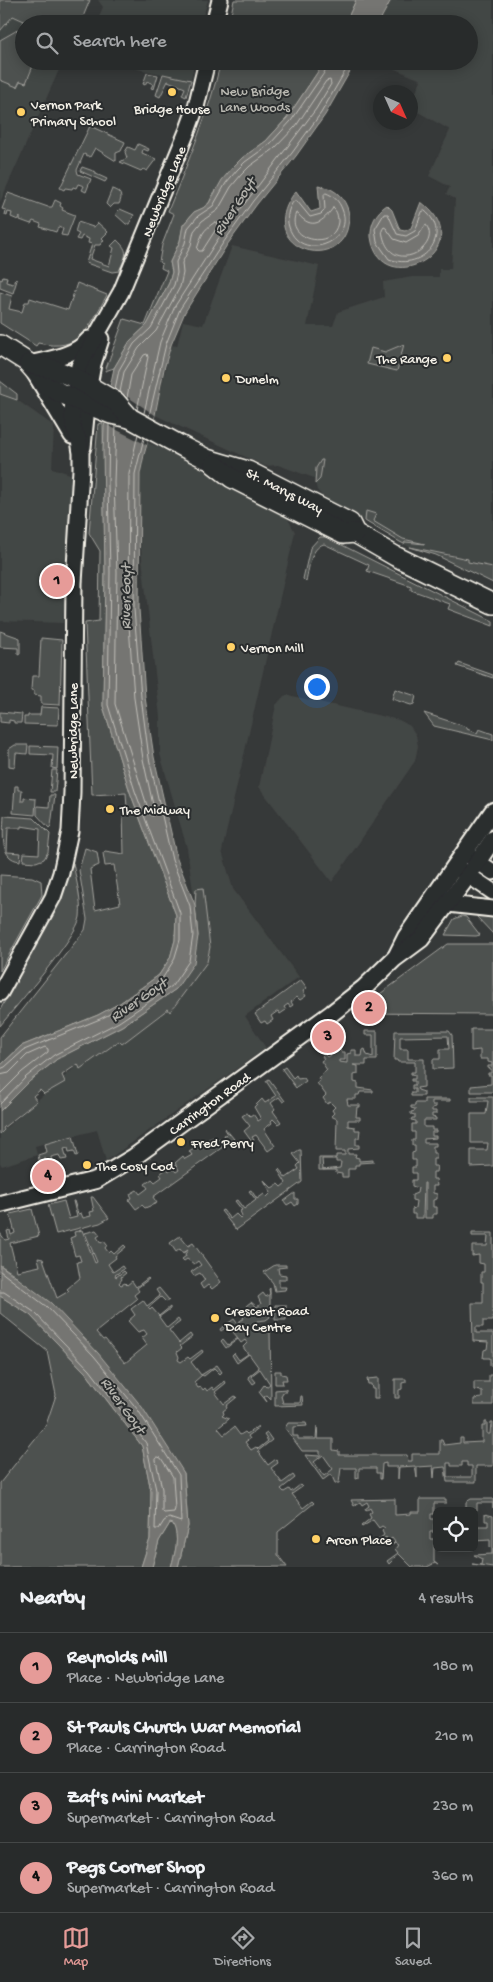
<!DOCTYPE html>
<html lang="en">
<head>
<meta charset="utf-8">
<style>
  :root { --surface:#282b2b; --page:#343737; --text:#f1f3f6; --muted:#a5a7a9; --line:#444747; --accent:#e69b98 }
  body { margin:0; font-family:"Gochi Hand",sans-serif; background:var(--page); color:var(--text) }
  .controls { position:absolute; right:15px; bottom:15px; display:grid; overflow:hidden; border-radius:8px; box-shadow:0 2px 12px #0003 }
  .controls button { width:45px; height:45px; display:grid; place-items:center; padding:0; border:0; border-bottom:1px solid var(--line); background:var(--surface); color:var(--text); font:25px sans-serif }
  .compass { position:absolute; left:373px; top:85px; width:45px; height:45px; border-radius:50%; background:var(--surface); box-shadow:0 2px 12px #0003; rotate:135deg }
  .you { position:absolute; left:316px; top:686px; width:18px; height:18px; margin:-12px; border:4px solid #fff; border-radius:50%; background:#1a73e8; box-shadow:0 0 0 8px #1a73e833 }
  .badge { display:grid; place-items:center; width:32px; height:32px; border-radius:50%; background:var(--accent); color:#111; font-size:16px; font-weight:700 }
  .pin { position:absolute; translate:-50% -50%; border:2px solid #fff; box-shadow:0 1px 5px #0006 }
  .list { margin:0; padding:0; list-style:none }
  h2 { display:flex; justify-content:space-between; align-items:center; height:65px; margin:0; padding:0 20px; font-size:21px }
  h2 small { font-size:16px; font-weight:400; color:var(--muted) }
  .list li { display:grid; grid-template-columns:32px 1fr auto; gap:15px; align-items:center; box-sizing:border-box; height:70px; padding:0 20px; border-top:1px solid var(--line) }
  .list b { display:block; font-size:19px; white-space:nowrap }
  .list p { margin:0; font-size:16px; white-space:nowrap; color:var(--muted) }
  .list em { font-size:16px; font-style:normal; color:var(--muted) }
  .icon { flex:none; width:28px; height:28px; fill:none; stroke:currentColor; stroke-width:2; stroke-linecap:round; stroke-linejoin:round }
  .map { position:relative; flex:none; width:493px; height:1567px; overflow:hidden }
  .search { position:absolute; background:var(--surface); box-shadow:0 2px 12px #0003; left:15px; right:15px; top:15px; height:55px; display:flex; align-items:center; gap:12px; box-sizing:border-box; padding:0 18px; border-radius:28px; color:var(--muted); font-size:19px }
  .sheet { height:345px; background:var(--surface) }
  nav { display:flex; justify-content:space-around; align-items:center; box-sizing:border-box; height:70px; border-top:1px solid var(--line); background:var(--surface); font-size:14px; color:var(--muted) }
  nav a { display:grid; justify-items:center; gap:2px }
  nav .on { color:var(--accent) }
  .map>svg:first-child { display:block }
</style>
</head>
<body>
<div class="map">
<svg width="493" height="1567" viewBox="0 0 493 1567">
  <rect width="100%" height="100%" fill="#363939"/>
  <filter id="ink" filterUnits="userSpaceOnUse"><feTurbulence type="fractalNoise" baseFrequency=".02" numOctaves="2"/><feDisplacementMap in="SourceGraphic" scale="10" xChannelSelector="R" yChannelSelector="G"/><feConvolveMatrix kernelMatrix="1 2 1 2 8 2 1 2 1" color-interpolation-filters="sRGB"/></filter>
  <g filter="url(#ink)">
    <g fill="#434645">
      <polygon points="98,0 208,0 201,24 96,24 103,7"/>
      <polygon points="391,0 493,0 493,583 436,555 416,550 400,542 322,496 317,490 314,478 278,465 265,466 155,415 171,345 177,346 183,321 203,325 232,246 319,266 307,326 333,326 338,312 384,297 383,282 412,277 439,277 439,269 451,269 455,199 446,194 450,187 429,176 450,130 411,108 411,104 421,80 376,61 469,61 469,24 378,24"/>
      <polygon points="13,16 30,24 24,24 24,61 63,61 0,202 0,31"/>
      <polygon points="122,61 195,61 191,80 137,69 121,63"/>
      <polygon points="0,394 17,400 54,426 52,468 70,474 74,482 63,623 0,621"/>
      <polygon points="148,443 168,451 285,513 295,532 222,851 233,889 299,977 245,1016 266,1048 106,1161 97,1130 35,1146 37,1155 2,1166 0,1163 0,1133 89,1055 200,941 187,848 160,754 160,717 140,541 140,474"/>
      <polygon points="288,695 399,720 410,726 416,735 418,746 415,761 332,882 259,787 276,705 284,696"/>
    </g>
    <g fill="#4e514f" stroke="#a1a19c" fill-rule="evenodd">
      <polygon points="0,0 90,0 80,24 48,24 34,18 32,24 24,24 24,61 35,61 26,83 20,81 17,87 0,80 0,40 21,28 24,21 13,16 0,31"/>
      <polygon points="234,0 356,0 345,24 229,24"/>
      <path d="M221,61H325L287,118L266,141L242,158L213,194L209,203L203,208L194,212L183,225L180,241L170,262L172,272L169,283L147,325L130,341L114,368L105,371L124,319L145,325L167,271L161,268L162,264L159,262L162,245L174,214L168,211C188,162 209,113 221,61Z"/>
      <polygon points="147,73 158,75 154,89 151,88 153,84 147,81 145,85 143,84"/>
      <polygon points="163,74 191,80 186,97 182,95 185,88 168,81 160,97 156,95"/>
      <polygon points="90,126 125,142 121,151 116,153 116,161 95,148 90,157 84,154 77,170 78,174 91,179 86,192 82,190 84,186 78,184 76,188 73,187 72,189 65,188 64,190 60,188"/>
      <polygon points="138,144 149,149 148,151 143,149 142,153 156,159 147,171 143,169 141,171 120,162 127,158 125,152 128,147 135,150"/>
      <polygon points="82,167 96,172 96,174 107,179 105,182 80,171"/>
      <path d="M112,189C121,192 123,196 119,204H114L110,208L106,204Z"/>
      <polygon points="8,193 48,207 52,207 55,200 61,203 60,206 63,208 62,210 75,215 67,236 61,235 63,229 58,227 56,232 40,227 41,224 33,221 31,224 20,220 20,217 18,220 11,217 12,213 8,212 7,216 5,215 6,210 2,209"/>
      <polygon points="120,209 134,215 129,224 126,224 115,214"/>
      <path d="M78,222L93,227L98,223L108,232L102,238L104,240L100,245H95L90,259L109,266L114,248L111,246L117,240C130,252 126,255 119,271L112,272L86,263L92,244L88,243L89,239L82,236L80,240L76,239L79,234L75,232Z"/>
      <polygon points="3,276 7,277 6,282 13,284 15,279 17,280 13,293 0,288 0,279 2,280"/>
      <path d="M77,283L107,295C89,327 81,353 38,343L36,346L0,323V292L12,296L9,309L22,312L25,302H29L30,298L68,310Z"/>
      <polygon points="404,344 397,371 367,364 371,348 385,352"/>
      <polygon points="0,381 17,394 17,400 0,394"/>
      <polygon points="103,423 105,572 103,706 130,792 176,915 175,940 170,958 159,975 120,1003 98,1015 21,1046 0,1066 0,1037 85,930 87,919 79,870 85,848 97,852 99,865 90,869 95,910 120,904 114,865 105,866 103,853 105,851 124,854 123,809 127,808 126,793 92,795 85,623 99,621 100,551 89,533 98,424"/>
      <polygon points="321,460 323,460 320,479 315,484 316,468"/>
      <polygon points="366,511 376,514 373,521 403,539 425,544 405,542 404,544 400,542 365,521"/>
      <path d="M320,537H326L330,539L493,621V626L448,609L450,604L411,590V586L367,571L369,565L324,544C310,548 309,569 306,582L303,579L310,548Z"/>
      <polygon points="410,547 468,559 468,562 493,567 493,583 436,555"/>
      <polygon points="0,631 20,638 20,654 18,655 18,648 0,647"/>
      <polygon points="41,638 62,640 60,705 41,704 41,696 34,695 34,691 31,690 32,676 39,676"/>
      <polygon points="459,663 493,675 493,678 457,666"/>
      <polygon points="395,689 416,696 414,704 411,705 392,699"/>
      <polygon points="41,707 59,708 58,725 24,724 24,717 28,717 28,715 40,715"/>
      <polygon points="0,712 22,714 21,723 14,723 14,721 9,720 9,723 0,722"/>
      <polygon points="424,713 467,727 467,729 477,733 479,729 493,734 493,740 434,726"/>
      <polygon points="15,745 28,745 27,754 16,753 15,767 9,766 9,749"/>
      <polygon points="30,746 58,747 57,769 52,768 53,755 30,754"/>
      <polygon points="52,770 57,770 55,792 50,792"/>
      <polygon points="15,786 18,786 18,790 22,790 21,801 24,801 24,798 36,799 35,815 13,813"/>
      <polygon points="50,795 55,795 51,826 49,828 37,815 37,806 49,807"/>
      <path d="M4,816L34,818L50,834L48,852L44,859L36,862L23,861L24,853L39,854L40,829L21,826V828H8L7,852L21,853L20,861C0,859 3,836 4,816Z"/>
      <path d="M73,863C76,880 82,900 80,917C77,937 16,1006 0,1026V1010L62,895Z"/>
      <polygon points="0,875 32,877 41,881 42,895 0,971"/>
      <polygon points="203,888 210,947 207,962 170,1012 168,1009 122,1044 119,1041 80,1069 78,1064 62,1075 65,1082 44,1094 40,1090 33,1096 37,1101 3,1128 4,1130 0,1134 0,1111 30,1081 57,1059 122,1026 176,989 198,936 195,905 196,889"/>
      <polygon points="477,915 493,916 493,934 477,917"/>
      <polygon points="462,916 466,917 480,935 476,936 445,935 454,919"/>
      <polygon points="448,944 493,944 493,1014 354,1013"/>
      <polygon points="301,980 307,988 303,991 306,996 300,1000 297,997 291,1002 293,1005 290,1007 288,1004 284,1007 286,1010 280,1014 278,1011 271,1016 273,1020 267,1024 265,1021 261,1023 255,1014"/>
      <polygon points="471,1029 493,1029 493,1092 471,1092 471,1086 491,1084 491,1075 488,1075 488,1073 491,1073 491,1069 488,1068 488,1066 492,1066 492,1063 488,1062 488,1059 480,1059 480,1050 471,1051"/>
      <path d="M365,1031H377V1060H366V1065H353L358,1066V1074L354,1075V1082L358,1083V1088L373,1090V1092H360L359,1095H356V1099H347L348,1105H360V1107H357L356,1117H360V1120H348V1126L355,1127V1130H360L359,1138H356V1145H359V1148L348,1149V1154H356L355,1157L359,1158V1161L373,1160V1162L359,1163V1165H355V1169H348V1177H342V1174L336,1173V1170H319V1158H336V1155H345V1151H336L337,1119L331,1116L334,1113L332,1110L335,1107L330,1102L327,1104L323,1098L326,1095L317,1083L320,1081L318,1078L327,1070L321,1061L324,1059L322,1056L324,1054L327,1057L330,1055L328,1052L333,1048H340L341,1052H345V1060H339V1062L347,1063V1054L351,1053V1050H356V1056H362L363,1050L365,1049L367,1055L373,1057V1035H365ZM322,1159H336V1162H341L340,1168L323,1170Z"/>
      <polygon points="395,1031 449,1031 452,1035 453,1068 433,1069 433,1059 440,1059 440,1049 449,1049 448,1036 400,1037 400,1049 408,1049 408,1059 424,1059 424,1087 417,1088 418,1090 424,1092 424,1096 411,1096 411,1093 415,1093 415,1089 412,1089 412,1085 415,1085 415,1081 411,1081 411,1079 415,1079 415,1075 411,1074 411,1072 415,1072 415,1062 398,1062 397,1060 394,1060"/>
      <polygon points="285,1067 293,1078 296,1075 298,1079 304,1078 306,1081 296,1088 282,1069"/>
      <polygon points="269,1079 285,1101 283,1102 279,1097 271,1103 275,1109 273,1111 281,1122 278,1124 273,1119 271,1121 272,1123 264,1129 275,1146 268,1151 256,1135 252,1137 254,1140 252,1142 244,1131 250,1126 242,1116 247,1113 250,1116 253,1114 258,1121 261,1119 254,1107 262,1099 265,1103 276,1096 266,1081"/>
      <polygon points="471,1097 493,1097 493,1166 471,1167 471,1150 487,1150 488,1143 471,1143 471,1114 486,1114 488,1101 471,1101"/>
      <polygon points="424,1099 450,1099 450,1101 432,1101 432,1105 436,1105 436,1107 432,1108 432,1111 436,1111 436,1114 432,1114 432,1117 436,1118 436,1120 424,1120 424,1127 432,1127 432,1130 436,1130 436,1132 432,1132 432,1136 436,1136 436,1138 424,1139 424,1143 436,1143 436,1146 433,1146 433,1153 436,1153 436,1159 433,1159 433,1166 437,1166 436,1172 433,1172 433,1179 436,1179 437,1186 433,1186 433,1193 437,1194 437,1199 433,1200 433,1207 437,1207 437,1214 433,1214 433,1218 425,1218 425,1183 424,1183 423,1218 415,1218 415,1214 412,1214 412,1209 415,1208 416,1201 412,1200 412,1195 417,1193 418,1188 412,1186 412,1180 416,1180 416,1173 412,1173 412,1167 416,1167 416,1160 412,1160 412,1153 415,1152 415,1145 412,1145 412,1140 415,1140 415,1132 412,1132 412,1124 416,1124 416,1121 411,1120 412,1118 415,1118 415,1115 411,1114 411,1112 415,1111 415,1109 411,1108 411,1106 415,1106 415,1103 424,1103"/>
      <polygon points="225,1128 234,1139 153,1197 157,1203 145,1208 142,1205 136,1209 129,1200 132,1198 130,1194 137,1190 140,1194 148,1188 145,1184 152,1179 155,1182 162,1177 160,1174 167,1168 169,1171 173,1169 176,1172 179,1170 175,1163 183,1156 185,1159 192,1155 189,1151 197,1146 200,1149 206,1145 204,1141 214,1137 216,1140 220,1138 223,1141 226,1139 224,1135 227,1134 224,1129"/>
      <polygon points="73,1136 78,1155 76,1156 74,1151 69,1152 68,1148 64,1149 67,1159 61,1160 59,1155 51,1157 52,1163 47,1164 45,1158 39,1160 38,1155 47,1152 45,1144"/>
      <polygon points="299,1150 301,1150 302,1182 236,1230 221,1211 223,1210 230,1219 236,1214 240,1218 242,1216 240,1211 242,1210 235,1201 237,1200 244,1209 256,1200 249,1191 251,1190 257,1199 264,1194 267,1197 271,1193 264,1180 272,1188 278,1184 281,1187 286,1183 278,1170 279,1169 286,1178 299,1169 297,1166 300,1163 293,1154"/>
      <polygon points="295,1193 295,1199 298,1199 298,1204 295,1206 292,1202 287,1205 284,1201"/>
      <polygon points="91,1197 93,1197 109,1218 100,1223 56,1234 48,1205 64,1201 69,1219 77,1217 73,1201 74,1201 78,1214 81,1213 83,1218 91,1216 90,1212 94,1211"/>
      <polygon points="32,1209 39,1236 10,1243 17,1271 40,1266 38,1258 43,1259 57,1298 69,1291 67,1289 80,1278 77,1262 81,1261 79,1255 75,1256 70,1238 75,1236 74,1232 82,1230 95,1263 97,1262 85,1233 96,1230 100,1235 97,1237 101,1243 104,1241 107,1245 105,1248 109,1253 111,1251 114,1254 124,1245 126,1247 115,1256 116,1258 108,1264 113,1272 122,1266 124,1269 115,1275 116,1277 124,1271 126,1273 121,1277 122,1279 119,1283 121,1285 125,1283 127,1285 132,1281 136,1287 148,1278 149,1279 137,1288 139,1291 134,1295 137,1299 96,1332 103,1340 105,1339 125,1363 147,1345 142,1338 147,1334 144,1330 138,1332 128,1321 135,1315 131,1309 143,1300 147,1306 160,1296 156,1290 159,1288 169,1300 166,1302 161,1297 148,1308 150,1310 152,1308 159,1316 170,1307 170,1309 159,1317 167,1328 178,1319 180,1322 169,1330 179,1343 190,1334 192,1337 180,1346 182,1348 177,1352 179,1357 178,1360 181,1362 188,1357 190,1359 202,1350 203,1352 191,1362 201,1375 217,1365 222,1372 220,1374 214,1368 204,1376 202,1375 194,1382 198,1388 201,1387 203,1390 205,1388 207,1391 212,1387 214,1390 225,1381 226,1383 215,1392 224,1404 235,1396 237,1397 226,1406 227,1408 223,1411 224,1414 222,1416 229,1419 218,1428 224,1435 234,1427 240,1435 245,1432 247,1434 258,1426 259,1428 248,1436 250,1439 245,1442 251,1450 256,1447 258,1449 268,1441 264,1435 267,1433 272,1440 258,1451 268,1465 276,1459 278,1463 271,1468 282,1483 293,1475 295,1478 281,1489 284,1492 289,1489 291,1492 300,1485 302,1487 292,1494 303,1508 312,1501 314,1503 278,1532 278,1555 287,1567 178,1567 188,1526 184,1473 14,1274 0,1265 0,1233 5,1240 9,1239 7,1231 10,1230 11,1235 15,1233 10,1214"/>
      <polygon points="472,1233 493,1233 493,1321 483,1321 483,1327 476,1327 476,1333 493,1333 493,1366 490,1366 490,1358 483,1358 484,1350 487,1349 488,1342 473,1341 472,1303 483,1303 483,1282 481,1282 481,1272 484,1272 484,1264 479,1263 479,1255 472,1256 472,1246 487,1246 488,1236 472,1236"/>
      <polygon points="180,1236 188,1246 193,1243 221,1282 212,1289 208,1285 203,1289 200,1284 205,1280 200,1273 194,1276 191,1272 201,1265 198,1261 194,1264 187,1259 184,1261 182,1259 186,1256 185,1254 188,1250 183,1253 180,1249 176,1252 170,1243"/>
      <polygon points="275,1265 286,1265 286,1267 278,1268 279,1274 286,1275 286,1279 279,1279 279,1287 286,1287 285,1290 275,1291 273,1283 264,1272"/>
      <polygon points="270,1288 270,1317 266,1320 257,1321 257,1326 255,1326 255,1330 260,1330 260,1326 266,1326 270,1329 271,1399 267,1395 264,1397 267,1402 259,1392 264,1385 266,1387 270,1384 260,1369 251,1376 256,1382 253,1384 248,1377 259,1368 249,1354 237,1363 232,1355 234,1353 239,1360 248,1354 243,1347 247,1343 245,1340 241,1343 238,1339 226,1348 221,1341 223,1339 228,1345 238,1338 228,1326 221,1331 220,1329 234,1319 237,1323 244,1318 239,1311 241,1309 247,1316 253,1312 247,1305 251,1302 257,1307 261,1304 258,1297 263,1293 266,1297 270,1294 269,1289"/>
      <polygon points="0,1296 30,1315 86,1373 142,1446 151,1491 150,1539 141,1567 0,1567 0,1483 46,1425 56,1395 47,1351 0,1313"/>
      <polygon points="275,1305 286,1305 286,1308 282,1308 282,1315 286,1315 286,1320 275,1320"/>
      <polygon points="275,1371 281,1371 281,1374 286,1375 287,1380 282,1380 283,1384 275,1384"/>
      <polygon points="489,1375 493,1375 493,1405 474,1405 474,1399 482,1398 482,1391 474,1390 474,1382 489,1382"/>
      <polygon points="378,1378 378,1398 374,1398 374,1389 372,1389 371,1384 368,1384 367,1379"/>
      <polygon points="395,1379 406,1379 406,1382 402,1383 402,1389 399,1390 399,1398 395,1398"/>
      <polygon points="286,1389 286,1392 283,1392 281,1396 283,1403 300,1403 301,1396 302,1396 303,1405 275,1406 275,1390"/>
      <path d="M485,1422H487V1434H490L491,1422H493V1466H476V1482H447L445,1467L435,1468L434,1478L433,1466L417,1467V1478L415,1466L399,1467L398,1479V1467H386V1463L382,1464L381,1479H380V1473H376V1468H359V1478L356,1479V1468H341L339,1483H335L331,1474L323,1480L305,1455L320,1456V1451H302L285,1428L288,1423H306L307,1426L293,1427V1436H298V1439H316L317,1426L318,1439H333V1450L339,1451V1455H407L408,1461H412V1454H440V1440H442L444,1445L460,1443V1438H463V1443L482,1442V1426H485ZM323,1455L333,1469L324,1476L314,1462ZM462,1462H467V1466H472V1477H447V1463H451V1466H462Z"/>
      <polygon points="395,1499 395,1515 411,1514 411,1512 420,1512 420,1499 446,1499 446,1503 434,1503 434,1514 431,1514 431,1519 437,1519 437,1523 434,1524 434,1532 430,1532 430,1539 437,1539 437,1544 434,1544 434,1562 438,1565 435,1563 427,1567 412,1567 399,1554 389,1564 387,1561 398,1553 395,1549 398,1545 395,1543 392,1545 395,1542 392,1538 388,1541 386,1537 375,1545 374,1543 384,1535 382,1531 385,1528 382,1526 379,1528 373,1520 362,1527 361,1526 371,1518 369,1514 372,1512 370,1508 366,1511 365,1509 369,1506 367,1502 362,1505 360,1502 354,1506 351,1500"/>
      <polygon points="471,1499 493,1499 493,1508 493,1503 477,1503 477,1510 466,1510 466,1502"/>
      <polygon points="485,1514 493,1516 493,1567 472,1564 481,1565 482,1559 474,1555 492,1554 492,1548 490,1547 490,1540 474,1541 474,1534 478,1534 477,1530 474,1530 474,1526 488,1526 488,1521 485,1521"/>
      <path d="M170,1523H173C180,1538 175,1553 171,1567H152L159,1541Z"/>
    </g>
    <g fill="#757572" stroke="#a8a7a1">
      <polygon points="356,0 391,0 378,24 345,24"/>
      <polygon points="325,61 356,61 325,115 296,156 257,204 227,245 185,312 171,345 164,369 155,415 144,455 140,474 139,609 145,697 154,757 177,859 195,905 198,936 194,963 176,989 122,1026 57,1059 30,1081 0,1111 0,1066 21,1046 98,1015 120,1003 159,975 170,958 175,940 176,915 130,792 103,706 105,572 103,450 104,427 108,406 108,396 114,368 130,341 147,325 169,283 172,272 170,262 180,241 183,225 194,212 203,208 209,203 222,180 233,167 242,158 266,141 287,118"/>
      <path d="M318,185C332,188 342,194 347,207C350,215 349,222 347,230C333,274 253,245 296,191L311,212L320,209Z"/>
      <path d="M421,202C483,248 380,303 371,237C370,224 376,212 387,205L392,210L400,230L405,231L411,228Z"/>
      <path d="M0,1265L51,1303L98,1353L142,1407L184,1473L188,1526L178,1567H171C175,1553 180,1538 173,1524L170,1523L159,1541L152,1567H141L150,1539L151,1491L142,1446L86,1373L30,1315L0,1296Z"/>
    </g>
    <polygon fill="#363939" points="110,385 155,415 147,445 103,423"/>
    <g fill="none" stroke-linecap="round" stroke-linejoin="round">
      <g stroke="#c1bfb9" stroke-width="1">
        <path d="M326,193C334,196 339,201 342,209C356,243 300,263 289,227C286,218 288,208 294,201H297L310,217L321,214L325,210L324,195Z"/>
        <path d="M333,208C337,211 338,216 338,222C333,253 284,239 296,213L298,214C312,231 323,222 333,208Z"/>
        <path d="M425,211C453,234 424,272 389,259L377,242L375,229L384,214H388L397,234L406,236L415,231L422,212Z"/>
        <path d="M215,222L218,223V226L202,251H199L197,249C202,234 202,231 215,222Z"/>
        <path d="M426,225C444,247 388,280 382,230L384,227L386,228L394,239L406,243L418,236Z"/>
        <polyline points="115,389 119,370 134,344 151,328 174,285 177,273 176,262 185,243 188,228 198,216 213,206 226,183 237,170 245,162 270,144 291,121 324,73 329,61"/>
        <polyline points="120,392 124,372 139,348 156,331 180,287 183,273 182,263 191,245 194,231 202,221 218,210 231,187 241,175 250,166 274,149 296,126 326,81 330,80 331,84 316,109 218,239 175,306 160,342 144,413"/>
        <polyline points="127,398 131,375 144,355 147,354 148,357 137,410"/>
        <polyline points="149,416 166,344 180,309 223,243 253,201 292,153 321,113 351,61"/>
        <polyline points="116,426 114,482 117,572 115,704 150,815 153,816 155,814 143,759 134,698 128,610 129,474 138,434"/>
        <polyline points="0,1069 5,1067 24,1050 100,1019 122,1008 162,979 174,960 180,940 180,913 135,791 108,705 110,572 108,483 109,425"/>
        <polyline points="0,1075 9,1073 27,1055 45,1047 48,1049 48,1052 22,1072 0,1094"/>
        <polyline points="0,1104 26,1077 54,1055 119,1022 172,986 189,961 193,935 190,906 172,860 149,758 141,697 134,609 135,474 144,438"/>
        <polyline points="0,1271 47,1307 94,1356 138,1410 179,1475 181,1522 169,1518 164,1521 159,1529 155,1529 156,1490 146,1443 90,1370 34,1312 4,1292 0,1292"/>
        <polygon points="158,1457 161,1458 173,1477 175,1509 174,1512 164,1513 162,1511 162,1489 156,1460"/>
      </g>
      <g stroke="#f4f1e8" stroke-width="19">
        <g id="tertiary">
          <polyline points="214,24 220,0"/>
          <path d="M72,436L29,364C50,359 75,356 89,339"/>
          <polyline points="83,447 89,386 93,364 101,339"/>
          <polyline points="468,855 493,872"/>
          <polyline points="459,869 493,892"/>
          <polyline points="448,904 493,909"/>
          <polyline points="0,993 53,897 61,873 70,831 72,792 74,583 81,470 81,453 79,440 73,426 72,415 73,397 79,366 121,292 188,129 196,107 207,61"/>
        </g>
      </g>
      <g stroke="#f4f1e8" stroke-width="20">
        <g id="secondary">
          <polyline points="397,955 406,937 493,811"/>
          <polyline points="0,1204 96,1180 134,1157 332,1013 364,988 394,959 421,939 468,876 493,839"/>
        </g>
      </g>
      <g stroke="#f4f1e8" stroke-width="22">
        <g id="primary">
          <polyline points="0,345 27,362 47,385 60,393 111,414 130,418"/>
          <polyline points="29,364 53,369 75,378 116,402 130,418 185,448 207,459 248,471 350,523 355,533 395,556 493,604"/>
          <polyline points="214,464 232,478 343,534 355,533"/>
        </g>
      </g>
      <use href="#tertiary" stroke="#2a2d2e" stroke-width="15"/>
      <use href="#secondary" stroke="#2a2d2e" stroke-width="16"/>
      <use href="#primary" stroke="#2a2d2e" stroke-width="19"/>
    </g>
  </g>
  <g fill="#ffd166" stroke="#2a2d2e" stroke-width="2">
    <circle cx="172" cy="92" r="5"/>
    <circle cx="21" cy="112" r="5"/>
    <circle cx="447" cy="358" r="5"/>
    <circle cx="226" cy="378" r="5"/>
    <circle cx="231" cy="647" r="5"/>
    <circle cx="110" cy="809" r="5"/>
    <circle cx="181" cy="1142" r="5"/>
    <circle cx="87" cy="1165" r="5"/>
    <circle cx="215" cy="1318" r="5"/>
    <circle cx="316" cy="1539" r="5"/>
  </g>
  <g text-anchor="middle" stroke-width="4" stroke-linejoin="round" paint-order="stroke">
    <g font-size="14" fill="#bab9b2" stroke="#2a2d2e">
      <text x="255" y="95">New Bridge<tspan x="255" dy="16">Lane Woods</tspan></text>
    </g>
    <g font-size="14" fill="#f4f1e8" stroke="#2a2d2e" text-anchor="start">
      <text x="31" y="109">Vernon Park<tspan x="31" dy="16">Primary School</tspan></text>
      <text x="172" y="113" text-anchor="middle">Bridge House</text>
      <text x="437" y="363" text-anchor="end">The Range</text>
      <text x="236" y="383">Dunelm</text>
      <text x="241" y="652">Vernon Mill</text>
      <text x="120" y="814">The Midway</text>
      <text x="191" y="1147">Fred Perry</text>
      <text x="97" y="1170">The Cosy Cod</text>
      <text x="225" y="1315">Crescent Road<tspan x="225" dy="16">Day Centre</tspan></text>
      <text x="326" y="1544">Arcon Place</text>
    </g>
    <g font-size="14" fill="#f4f1e8" stroke="#2a2d2e">
      <text transform="translate(163 191) rotate(-68)" y="5">Newbridge Lane</text>
      <text transform="translate(285 490) rotate(27)" y="5">St. Marys Way</text>
      <text transform="translate(72 731) rotate(-90)" y="5">Newbridge Lane</text>
      <text transform="translate(209 1103) rotate(-36)" y="5">Carrington Road</text>
    </g>
    <g font-size="15" font-style="italic" fill="#b4b3ad" stroke="#2a2d2e">
      <text transform="translate(234 206) rotate(-57)" y="5">River Goyt</text>
      <text transform="translate(125 597) rotate(-90)" y="5">River Goyt</text>
      <text transform="translate(138 999) rotate(-35)" y="5">River Goyt</text>
      <text transform="translate(124 1405) rotate(54)" y="5">River Goyt</text>
    </g>
  </g>
</svg>
<div class="controls">
<button><svg class="icon" aria-label="locate" viewBox="0 0 24 24"><circle cx="12" cy="12" r="6"/><path d="M12 2v4M12 18v4M2 12h4M18 12h4"/></svg></button>
</div>
<svg class="compass" viewBox="-18 -18 36 36"><path d="M0-13l5 13h-10z" fill="#e53935"/><path d="M0 13l5-13h-10z" fill="#a5a7a9"/></svg>
<div class="you"></div>
<div class="pin badge" style="left:57px;top:581px">1</div>
<div class="pin badge" style="left:369px;top:1008px">2</div>
<div class="pin badge" style="left:328px;top:1037px">3</div>
<div class="pin badge" style="left:48px;top:1176px">4</div>
<div class="search"><svg class="icon" aria-label="search" viewBox="0 0 24 24"><circle cx="10" cy="10" r="6"/><path d="M15 15l6 6"/></svg>Search here</div>
</div>
<section class="sheet">
<h2>Nearby<small>4 results</small></h2>
<ul class="list">
<li><span class="badge">1</span><div><b>Reynolds Mill</b><p>Place · Newbridge Lane</p></div><em>180 m</em></li>
<li><span class="badge">2</span><div><b>St Pauls Church War Memorial</b><p>Place · Carrington Road</p></div><em>210 m</em></li>
<li><span class="badge">3</span><div><b>Zaf's Mini Market</b><p>Supermarket · Carrington Road</p></div><em>230 m</em></li>
<li><span class="badge">4</span><div><b>Pegs Corner Shop</b><p>Supermarket · Carrington Road</p></div><em>360 m</em></li>
</ul>
</section>
<nav>
<a class="on"><svg class="icon" aria-label="map" viewBox="0 0 24 24"><path d="M3 6l6-2 6 2 6-2v14l-6 2-6-2-6 2zM9 4v14M15 6v14"/></svg>Map</a>
<a><svg class="icon" aria-label="directions" viewBox="0 0 24 24"><path d="M12 3l9 9-9 9-9-9zM9 14v-3h6M13 9l2 2-2 2"/></svg>Directions</a>
<a><svg class="icon" aria-label="saved" viewBox="0 0 24 24"><path d="M7 4h10v16l-5-4-5 4z"/></svg>Saved</a>
</nav>
</body>
</html>
